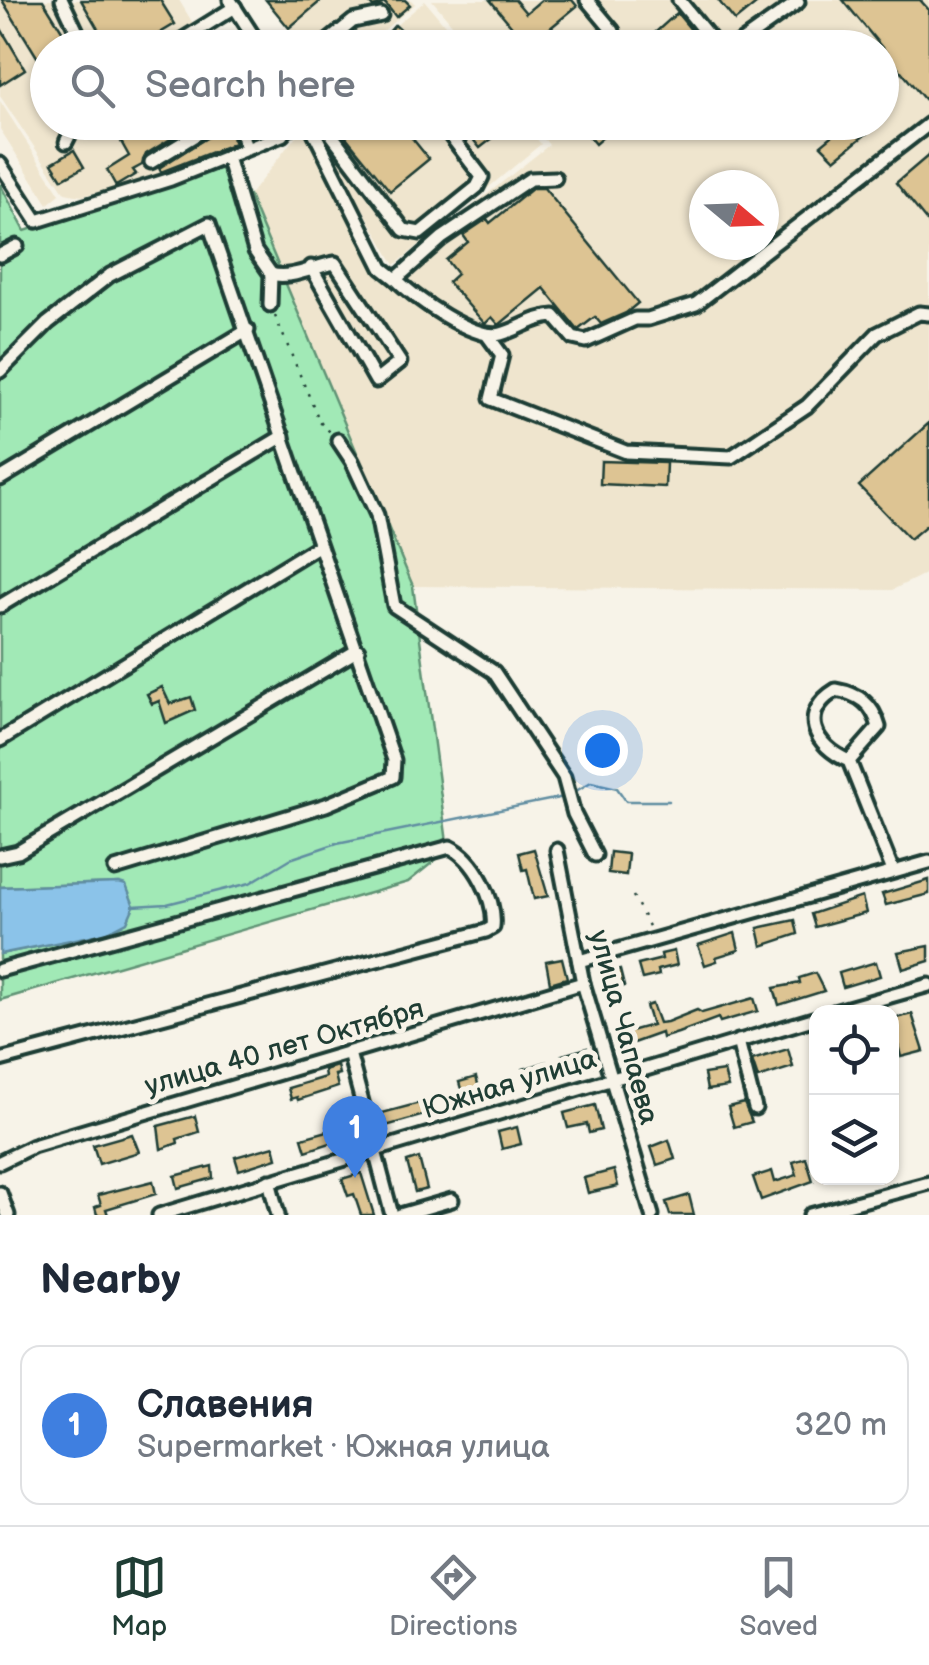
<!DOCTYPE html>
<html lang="en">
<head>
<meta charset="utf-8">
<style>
  :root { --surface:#fff; --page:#f2f2f3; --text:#1f2937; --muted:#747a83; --line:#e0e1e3; --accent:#1f3d34 }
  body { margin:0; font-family:"Balsamiq Sans",sans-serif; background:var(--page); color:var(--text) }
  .controls { position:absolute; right:30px; bottom:30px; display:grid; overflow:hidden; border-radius:20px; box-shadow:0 2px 8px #0004 }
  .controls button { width:90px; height:90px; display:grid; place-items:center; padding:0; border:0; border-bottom:2px solid var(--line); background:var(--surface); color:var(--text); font:50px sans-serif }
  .compass { position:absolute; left:689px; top:170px; width:90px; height:90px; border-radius:50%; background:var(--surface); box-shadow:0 2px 8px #0004; rotate:109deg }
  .you { position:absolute; left:602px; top:750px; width:35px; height:35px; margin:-25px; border:8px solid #fff; border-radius:50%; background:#1a73e8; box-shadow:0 0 0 15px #1a73e833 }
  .badge { display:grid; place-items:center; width:65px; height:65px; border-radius:50%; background:var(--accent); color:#fff; font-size:32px; font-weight:700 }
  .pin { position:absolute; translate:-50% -82px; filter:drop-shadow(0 2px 5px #0008) }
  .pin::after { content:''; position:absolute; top:52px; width:35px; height:30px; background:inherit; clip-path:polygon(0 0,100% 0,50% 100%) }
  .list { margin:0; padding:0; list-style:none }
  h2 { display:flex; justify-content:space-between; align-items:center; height:130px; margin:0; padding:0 40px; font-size:42px }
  h2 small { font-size:32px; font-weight:400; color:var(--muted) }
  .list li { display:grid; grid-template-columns:65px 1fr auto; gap:30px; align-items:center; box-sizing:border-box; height:160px; margin:0 20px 20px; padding:0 20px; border:2px solid var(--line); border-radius:20px }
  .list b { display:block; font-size:38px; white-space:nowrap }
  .list p { margin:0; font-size:32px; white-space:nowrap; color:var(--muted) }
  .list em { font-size:32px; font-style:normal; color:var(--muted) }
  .icon { flex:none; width:55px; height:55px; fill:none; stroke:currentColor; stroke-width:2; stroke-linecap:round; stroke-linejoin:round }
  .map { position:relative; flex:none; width:929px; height:1215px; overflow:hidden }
  .search { position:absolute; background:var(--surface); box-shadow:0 2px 8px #0004; left:30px; right:30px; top:30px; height:110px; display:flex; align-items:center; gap:25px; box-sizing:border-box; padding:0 35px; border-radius:55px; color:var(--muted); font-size:38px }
  .sheet { height:310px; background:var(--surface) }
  nav { display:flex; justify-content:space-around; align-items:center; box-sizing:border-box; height:140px; border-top:2px solid var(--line); background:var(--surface); font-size:28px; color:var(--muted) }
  nav a { display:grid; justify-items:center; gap:5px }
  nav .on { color:var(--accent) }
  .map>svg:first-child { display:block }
</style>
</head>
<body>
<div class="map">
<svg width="929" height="1215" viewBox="0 0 929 1215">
  <rect width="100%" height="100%" fill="#f7f3e8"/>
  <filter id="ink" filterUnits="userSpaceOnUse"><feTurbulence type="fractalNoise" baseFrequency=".01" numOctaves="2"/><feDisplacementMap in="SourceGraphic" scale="20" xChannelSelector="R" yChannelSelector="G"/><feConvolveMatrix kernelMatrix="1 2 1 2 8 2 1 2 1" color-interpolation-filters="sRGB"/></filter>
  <g filter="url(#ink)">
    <g fill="#efe5ce" fill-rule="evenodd">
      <polygon points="0,0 179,0 207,47 48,48 48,122 251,123 259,136 154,178 82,196 65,193 0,96"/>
      <polygon points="324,0 411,0 415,4 364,47 288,47 280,37"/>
      <path d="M432,0H929V572L892,590L413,586L249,196L306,123H312L393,269L549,145L532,123L882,122V48L471,47ZM704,185H764V245H704Z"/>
      <polygon points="425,1 463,47 369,48"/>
      <polygon points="0,101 60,194 48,204 0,129"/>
      <polygon points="314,123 524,123 541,144 395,265"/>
    </g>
    <polygon fill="#a1e9b6" stroke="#609375" stroke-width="2.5" points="217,166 249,196 413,586 448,850 408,882 0,1000 0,954 106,933 119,883 0,887 0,184 25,231"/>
    <polygon fill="#8bc3e9" stroke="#608da1" stroke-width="2.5" points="119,883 126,885 134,906 127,922 106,933 0,954 0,887"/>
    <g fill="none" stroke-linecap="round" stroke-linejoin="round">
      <g stroke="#608da1" stroke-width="2.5">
        <polyline points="571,794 591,782 617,788 626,801 669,801"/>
        <polyline points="133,906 167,904 250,883 290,859 337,843 564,797"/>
      </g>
    </g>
    <g fill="#ddc493" stroke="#1f3d34" stroke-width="2.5">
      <polygon points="2,0 43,0 69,42 60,48 48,48 48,55 39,60"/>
      <polygon points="81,0 160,0 175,24 135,48 109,48"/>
      <polygon points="266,0 322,0 289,28"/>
      <polygon points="367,0 405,0 410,5 396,17 385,3 373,7"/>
      <polygon points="490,0 515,0 526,13 541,0 572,0 577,6 543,34 555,48 530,48"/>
      <polygon points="718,0 761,0 735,21"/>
      <polygon points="843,0 920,0 929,10 929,95 924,99"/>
      <polygon points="677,13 706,48 638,48"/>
      <polygon points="395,25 412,41 406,48 392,48 383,39"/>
      <polygon points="0,27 25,69 0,85"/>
      <polygon points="110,122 198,122 146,154 142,165 133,170 136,174 116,186 107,170 129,156"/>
      <polygon points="334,122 399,122 429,159 390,191"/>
      <polygon points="459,122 497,122 503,130 480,148"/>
      <polygon points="577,122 620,122 595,144"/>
      <polygon points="849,122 881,122 835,159 821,145"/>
      <polygon points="226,125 235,143 161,172 159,168"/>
      <polygon points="74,150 84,167 62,179 52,163"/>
      <polygon points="929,155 929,224 896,183"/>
      <polygon points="533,188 544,188 638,303 626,313 601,324 595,317 578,330 544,288 499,325 492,317 485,324 448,282 457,274 446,260 468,242 463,235 487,219 490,223"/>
      <polygon points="929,423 929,523 910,539 859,486"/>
      <polygon points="601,461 666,463 665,487 600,484"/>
      <polygon points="162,687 170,704 191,697 195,710 166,723 159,701 152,704 147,694"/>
      <polygon points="534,849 548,896 534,899 527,869 523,870 519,853"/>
      <polygon points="610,852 628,854 626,875 608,873"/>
      <polygon points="929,880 929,894 886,905 882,894"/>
      <polygon points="862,897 866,913 815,927 811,914"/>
      <polygon points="795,920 798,934 762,946 758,928"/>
      <polygon points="735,933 739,950 716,957 717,961 705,965 698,945"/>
      <polygon points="929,946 929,961 903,969 898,952"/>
      <polygon points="674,951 677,965 658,970 659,975 642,979 638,965 662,959 661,954"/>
      <polygon points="562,958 567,978 550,983 546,961"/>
      <polygon points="876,962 880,976 843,987 839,973"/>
      <polygon points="620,970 624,986 606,991 602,974"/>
      <polygon points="815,973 824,991 779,1005 774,988 800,983 799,978"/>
      <polygon points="754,998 758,1011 720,1022 718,1018 678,1033 662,1038 661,1033 619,1048 616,1035 652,1025 646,1006 652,1004 659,1023 667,1022 697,1010 702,1013"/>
      <polygon points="912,1014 924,1051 901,1057 892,1019"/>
      <polygon points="587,1048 592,1066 567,1073 562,1055"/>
      <polygon points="788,1049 793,1067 758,1078 752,1060"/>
      <polygon points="546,1062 551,1077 528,1084 523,1069"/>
      <polygon points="337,1066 339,1074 335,1075 338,1087 298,1100 297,1097 291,1099 288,1088 325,1077 324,1070"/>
      <polygon points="724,1071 728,1087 707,1090 704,1074"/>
      <polygon points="476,1077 482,1098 465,1103 459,1082"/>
      <polygon points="431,1100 435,1112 386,1126 382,1113"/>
      <polygon points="744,1103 752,1122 734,1127 728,1107"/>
      <polygon points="595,1105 601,1130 589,1133 587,1124 568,1128 564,1113"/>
      <polygon points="195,1116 199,1132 177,1139 178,1143 161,1149 158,1126"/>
      <polygon points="342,1127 346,1138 306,1151 302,1138"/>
      <polygon points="517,1127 521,1144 502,1149 498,1132"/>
      <polygon points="132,1134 139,1152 99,1164 93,1145"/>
      <polygon points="669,1140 675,1159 657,1165 651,1147"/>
      <polygon points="274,1146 277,1158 239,1170 235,1157"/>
      <polygon points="419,1158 427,1189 415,1192 407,1162"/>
      <polygon points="806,1158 813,1181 761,1200 753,1177 772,1171 775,1182 797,1175 793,1162"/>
      <polygon points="212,1166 213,1178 178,1188 175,1176"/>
      <polygon points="614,1170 618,1186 588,1193 584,1178"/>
      <polygon points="361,1173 374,1215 361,1215 354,1194 348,1196 342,1179"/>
      <polygon points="153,1181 156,1194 106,1209 108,1215 97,1215 95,1207 101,1205 98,1195"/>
      <polygon points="689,1195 694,1215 670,1215 666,1202"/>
    </g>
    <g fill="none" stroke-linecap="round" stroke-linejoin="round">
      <g stroke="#1f3d34" stroke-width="19">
        <g id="minor">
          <polyline points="62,0 82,42 78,48"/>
          <polyline points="230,0 261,48"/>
          <polyline points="587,0 613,31"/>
          <polyline points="679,0 718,48"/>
          <polyline points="169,48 235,7"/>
          <polyline points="320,48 353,21 381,15"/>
          <polyline points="733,48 798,2"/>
          <polyline points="46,101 48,99"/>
          <polyline points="238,122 246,148"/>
          <polyline points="309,122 382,268 396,279 442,238 530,179 555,178"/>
          <polyline points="322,122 404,230 420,233 477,187 482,177 440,122"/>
          <polyline points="66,142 76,122"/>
          <polyline points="227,157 255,251 271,274 270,305"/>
          <polyline points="151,162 217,122"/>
          <polyline points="0,164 37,221 171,179 282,135 293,122"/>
          <polyline points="0,255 17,246"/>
          <path d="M271,274C290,280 315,266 335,263L400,362L376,381L311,267"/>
          <path d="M396,279C414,298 475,341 501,334C520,329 534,317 554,316L573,338L586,341L635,319H648L696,304L929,124"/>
          <polyline points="488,336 502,355 491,399 626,452 731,457 807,406 877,334 919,313 929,314"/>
          <polyline points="0,371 48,323 110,275 209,224 394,760 393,777 326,805 115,869"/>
          <polyline points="338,440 352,461 377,515 394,606 494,672 564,777 574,814 595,855"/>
          <polyline points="0,479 248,330"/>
          <polyline points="0,606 283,436"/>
          <polyline points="0,740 318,546"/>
          <path d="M849,761L879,727C873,704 859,694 836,690C798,713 814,746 849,761L893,871"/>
          <polyline points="557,850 583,983 652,1215"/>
          <polyline points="0,856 18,852 358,650"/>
          <polyline points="579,961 929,862"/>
          <path d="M0,970L450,847C475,859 496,900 493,927L486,931L0,1060"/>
          <polyline points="834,1012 929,985"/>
          <polyline points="738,1041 755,1108"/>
          <polyline points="349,1053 392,1215"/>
          <polyline points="0,1162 33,1146 583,983"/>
          <polyline points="269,1181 278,1215"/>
          <polyline points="0,1193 8,1215"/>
          <polyline points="159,1215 816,1018"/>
          <polyline points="400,1215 452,1200"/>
          <polyline points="810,1215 929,1183"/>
        </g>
      </g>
      <g stroke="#1f3d34" stroke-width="2.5" stroke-dasharray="2.5 8" stroke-linecap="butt">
        <polyline points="275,316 320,422 332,434"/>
        <polyline points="633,896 651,930"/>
      </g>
      <use href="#minor" stroke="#f7f3e8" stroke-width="11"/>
    </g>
  </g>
  <g text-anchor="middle" stroke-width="10" stroke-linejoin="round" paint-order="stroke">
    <g font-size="28" fill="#1f3d34" stroke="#f7f3e8">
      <text transform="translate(625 1027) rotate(75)" y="10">улица Чапаева</text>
      <text transform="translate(284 1046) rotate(-16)" y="10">улица 40 лет Октября</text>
      <text transform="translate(509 1083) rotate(-17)" y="10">Южная улица</text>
    </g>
  </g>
</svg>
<div class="controls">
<button><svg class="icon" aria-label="locate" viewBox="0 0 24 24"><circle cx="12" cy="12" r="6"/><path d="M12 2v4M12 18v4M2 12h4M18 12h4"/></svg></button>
<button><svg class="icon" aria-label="layers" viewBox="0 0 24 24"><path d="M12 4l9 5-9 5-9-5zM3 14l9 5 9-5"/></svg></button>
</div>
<svg class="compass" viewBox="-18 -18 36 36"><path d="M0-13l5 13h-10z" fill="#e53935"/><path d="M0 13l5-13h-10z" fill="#747a83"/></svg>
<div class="you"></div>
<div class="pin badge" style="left:355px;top:1178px;background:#3f7fe0">1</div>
<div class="search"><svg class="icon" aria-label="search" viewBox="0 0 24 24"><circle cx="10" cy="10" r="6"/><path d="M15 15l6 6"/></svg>Search here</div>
</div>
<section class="sheet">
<h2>Nearby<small></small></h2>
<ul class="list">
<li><span class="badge" style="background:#3f7fe0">1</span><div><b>Славения</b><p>Supermarket · Южная улица</p></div><em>320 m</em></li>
</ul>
</section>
<nav>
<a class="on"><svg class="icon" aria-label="map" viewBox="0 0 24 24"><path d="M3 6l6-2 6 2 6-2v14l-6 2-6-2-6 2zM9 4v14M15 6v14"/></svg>Map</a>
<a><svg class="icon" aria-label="directions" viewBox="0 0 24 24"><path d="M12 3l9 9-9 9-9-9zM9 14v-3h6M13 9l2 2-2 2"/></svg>Directions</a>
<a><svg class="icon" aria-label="saved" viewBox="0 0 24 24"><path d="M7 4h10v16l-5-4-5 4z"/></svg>Saved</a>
</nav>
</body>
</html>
